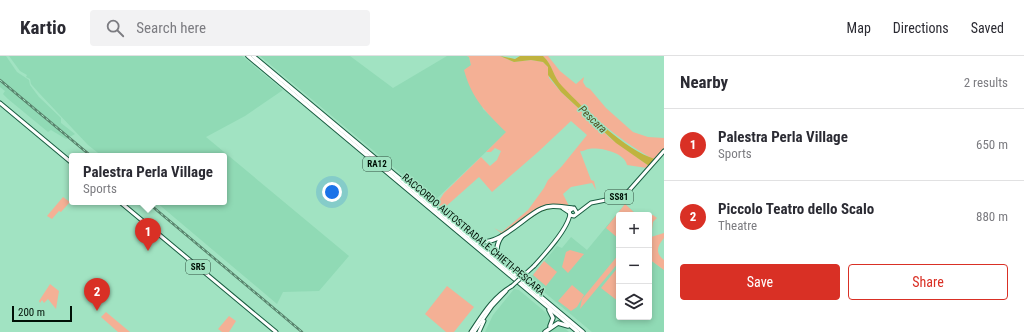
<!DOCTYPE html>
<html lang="en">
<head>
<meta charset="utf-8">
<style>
  :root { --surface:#fff; --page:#f2f2f3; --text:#2b2b33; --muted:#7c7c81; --line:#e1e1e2; --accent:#d93025 }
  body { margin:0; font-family:"Roboto Condensed",sans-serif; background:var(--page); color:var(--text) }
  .controls { position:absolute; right:12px; bottom:12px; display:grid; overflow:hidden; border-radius:4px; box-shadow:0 2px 6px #0003 }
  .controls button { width:36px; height:36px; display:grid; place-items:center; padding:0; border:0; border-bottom:1px solid var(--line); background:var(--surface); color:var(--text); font:20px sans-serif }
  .scale { position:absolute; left:12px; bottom:10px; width:60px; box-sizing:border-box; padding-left:4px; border:2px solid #001006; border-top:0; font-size:11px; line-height:14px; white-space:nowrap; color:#001006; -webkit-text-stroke:3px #a1e3c2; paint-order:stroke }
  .you { position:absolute; left:332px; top:136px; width:14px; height:14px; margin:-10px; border:3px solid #fff; border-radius:50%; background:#1a73e8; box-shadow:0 0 0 6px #1a73e833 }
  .badge { display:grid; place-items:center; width:26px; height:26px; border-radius:50%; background:var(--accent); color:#fff; font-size:13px; font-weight:700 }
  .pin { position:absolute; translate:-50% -33px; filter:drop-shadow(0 1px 2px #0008) }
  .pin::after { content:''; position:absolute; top:21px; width:14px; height:12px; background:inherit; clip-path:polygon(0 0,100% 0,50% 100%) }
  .popup { position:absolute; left:69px; top:97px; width:158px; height:52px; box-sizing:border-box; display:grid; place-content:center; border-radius:4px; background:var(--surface); filter:drop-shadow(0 1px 3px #0005); font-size:13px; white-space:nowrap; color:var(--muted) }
  .popup b { font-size:15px; color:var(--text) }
  .popup::after { content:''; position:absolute; left:50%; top:100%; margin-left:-8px; border:8px solid transparent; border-top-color:var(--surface) }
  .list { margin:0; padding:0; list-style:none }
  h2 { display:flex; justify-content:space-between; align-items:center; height:52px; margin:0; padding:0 16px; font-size:17px }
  h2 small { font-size:13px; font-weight:400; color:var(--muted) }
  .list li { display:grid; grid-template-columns:26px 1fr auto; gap:12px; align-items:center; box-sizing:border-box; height:72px; padding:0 16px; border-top:1px solid var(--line) }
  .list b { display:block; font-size:15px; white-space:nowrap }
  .list p { margin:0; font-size:13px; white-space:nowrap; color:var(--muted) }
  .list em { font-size:13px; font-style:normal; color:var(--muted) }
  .actions { display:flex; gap:8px; padding:12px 16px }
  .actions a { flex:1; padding:9px 0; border:1px solid var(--accent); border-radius:4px; text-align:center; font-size:14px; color:var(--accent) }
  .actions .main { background:var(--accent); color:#fff }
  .icon { flex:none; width:22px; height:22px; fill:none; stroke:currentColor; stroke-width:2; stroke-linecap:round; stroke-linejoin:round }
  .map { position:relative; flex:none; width:664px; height:276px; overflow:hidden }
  header { display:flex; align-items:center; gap:24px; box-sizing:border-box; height:56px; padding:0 20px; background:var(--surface); border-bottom:1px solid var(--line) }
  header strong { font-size:19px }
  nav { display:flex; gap:22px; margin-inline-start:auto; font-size:14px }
  .search { width:280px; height:36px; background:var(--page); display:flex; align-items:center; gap:10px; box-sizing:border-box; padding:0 14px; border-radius:4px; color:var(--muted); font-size:15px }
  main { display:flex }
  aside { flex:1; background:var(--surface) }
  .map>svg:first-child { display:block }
</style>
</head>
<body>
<header>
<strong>Kartio</strong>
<div class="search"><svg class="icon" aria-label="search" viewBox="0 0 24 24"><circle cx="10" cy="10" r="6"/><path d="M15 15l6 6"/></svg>Search here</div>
<nav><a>Map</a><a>Directions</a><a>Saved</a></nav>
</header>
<main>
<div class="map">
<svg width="664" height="276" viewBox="0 0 664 276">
  <rect width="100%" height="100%" fill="#a1e3c2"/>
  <g fill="#90dab5">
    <polygon points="0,0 6,0 17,16 29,24 30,29 39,41 61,62 61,67 75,78 66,83 51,74 48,76 8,43 3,38 5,35 0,31"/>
    <polygon points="9,0 242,0 283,34 245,60 206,81 349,200 319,235 283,236 277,248 156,146 224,146 224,100 102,100 88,89 39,37 31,28 30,23 26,21 27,19 20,15"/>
    <polygon points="260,0 350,0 393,32 447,0 467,0 469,1 471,9 483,53 507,76 434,145"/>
    <polygon points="625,148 637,159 619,159 619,261 649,261 649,203 664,214 664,276 592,276 526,221 533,219 557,190 562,192 571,181 587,194"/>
    <polygon points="514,233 519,234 569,276 485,276 493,259"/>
  </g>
  <g fill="#f4b095">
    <path d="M467,0H500L514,6L531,4L543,6L548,11L549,22L561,36L611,83L649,110L647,112L627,109C625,97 600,91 589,93C586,93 584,96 580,95L591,124L594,125L596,134L592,127L571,131L563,138L569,150L556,149L542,151L503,178L494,172L502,176L528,154L544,132L548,124L562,110L587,79L571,65L538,96L492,136L479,121L443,153L437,148L444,137L481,101L490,110L497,104L501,95L495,92L491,96H486L506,76C485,55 472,43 464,14L471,9L469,1Z"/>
    <path d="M543,0H548L560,15L576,28L584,21L583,26L586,31L590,33L606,52L633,76L648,81L664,82V93L655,103L651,102C618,83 589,58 562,31C553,21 553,9 543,0Z"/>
    <polygon points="63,141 70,146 61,156 59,155 52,163 47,160"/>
    <polygon points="625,148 637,159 619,159 619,183 606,172"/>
    <path d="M653,159L657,162L653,166L651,181L664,177V182C657,190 655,197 664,204V214L649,203V160Z"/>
    <polygon points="570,194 584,198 568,217 562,211 566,196"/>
    <polygon points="619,198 619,206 580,253 582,243"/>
    <polygon points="544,205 557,216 546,230 533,219"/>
    <polygon points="619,210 619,246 601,232"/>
    <polygon points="50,228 59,235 56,253 48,243 44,247 42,244 40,247 39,245"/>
    <polygon points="572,229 584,239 577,251 571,255 558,245"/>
    <polygon points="447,230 474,251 454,276 446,276 425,258"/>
    <polygon points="106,256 130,276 118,276 101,261"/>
    <polygon points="229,260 236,265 229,276 222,276 218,273"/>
  </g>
  <path fill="#c0b33f" d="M500,0L515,3L520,0H543C553,9 553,21 562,30C584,53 626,95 655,103L649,110L616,87L561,36L548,19V11L543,6L531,4L514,6Z"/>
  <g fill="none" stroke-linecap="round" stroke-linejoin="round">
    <polyline stroke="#c0b33f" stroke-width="1" points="523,167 541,155 552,152"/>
    <g stroke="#195c41" stroke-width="5">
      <g id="primary">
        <polyline points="0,47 72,107"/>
        <polyline points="120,146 276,276"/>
        <polyline points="577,157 574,152 569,155 570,159 574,160 591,147 616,142 626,138 664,95"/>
        <path d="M534,210C545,198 568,173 570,158"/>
        <path d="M471,276C483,258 493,241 512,230"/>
        <polyline points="474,276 492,250 506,235"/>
        <polyline points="479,276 484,265"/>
      </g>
    </g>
    <g stroke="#195c41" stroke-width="5.5">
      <g id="highway">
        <polyline points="248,0 578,276"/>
        <polyline points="253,0 583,276"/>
        <polyline points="563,152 569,156"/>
        <path d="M474,183C494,196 523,161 541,153C551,148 561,151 572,152"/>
        <path d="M501,206C495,198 496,188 502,180"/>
        <polyline points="549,254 553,262 550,270"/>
        <polyline points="545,276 558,267 568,270"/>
      </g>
    </g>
    <use href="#primary" stroke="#fff" stroke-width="3"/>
    <use href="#highway" stroke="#fff" stroke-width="3.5"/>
    <g stroke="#58836c" stroke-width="2.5">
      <g id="rail">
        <polyline points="0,24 91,100"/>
        <polyline points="147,146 302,276"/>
      </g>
    </g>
    <use href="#rail" stroke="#a1e3c2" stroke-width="1" stroke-dasharray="3" stroke-linecap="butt"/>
    <g stroke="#195c41" stroke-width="5" stroke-linecap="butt">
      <polyline id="primary-bridge" points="512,230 534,210"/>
    </g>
    <use href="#primary-bridge" stroke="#fff" stroke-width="3"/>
  </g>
  <g text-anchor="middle" stroke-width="3" stroke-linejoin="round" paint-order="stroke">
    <g fill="#a1e3c2" stroke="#304f3e" stroke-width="1">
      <rect x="363" y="101" width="28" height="14" rx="3"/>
      <rect x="605" y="134" width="28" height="14" rx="3"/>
      <rect x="186" y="204" width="24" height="14" rx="3"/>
    </g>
    <g font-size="9" font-weight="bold" fill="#001006">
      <text x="377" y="111">RA12</text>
      <text x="619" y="144">SS81</text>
      <text x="198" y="214">SR5</text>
    </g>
    <g font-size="10" fill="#001006" stroke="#a1e3c2">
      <text transform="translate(474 178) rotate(40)" y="4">RACCORDO AUTOSTRADALE CHIETI-PESCARA</text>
    </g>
    <g font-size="11" font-style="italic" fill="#524d1f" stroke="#a1e3c2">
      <text transform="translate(593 63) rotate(44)" y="4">Pescara</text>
    </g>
  </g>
</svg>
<div class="controls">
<button>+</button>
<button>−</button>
<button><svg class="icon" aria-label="layers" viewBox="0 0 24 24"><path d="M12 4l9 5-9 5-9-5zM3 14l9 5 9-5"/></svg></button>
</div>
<div class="scale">200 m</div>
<div class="you"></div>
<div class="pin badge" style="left:148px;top:195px">1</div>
<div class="popup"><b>Palestra Perla Village</b>Sports</div>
<div class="pin badge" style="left:97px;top:255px">2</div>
</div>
<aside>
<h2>Nearby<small>2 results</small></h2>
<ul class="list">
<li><span class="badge">1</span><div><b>Palestra Perla Village</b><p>Sports</p></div><em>650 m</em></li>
<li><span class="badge">2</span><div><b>Piccolo Teatro dello Scalo</b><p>Theatre</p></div><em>880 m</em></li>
</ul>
<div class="actions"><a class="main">Save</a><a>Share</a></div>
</aside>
</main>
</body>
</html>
